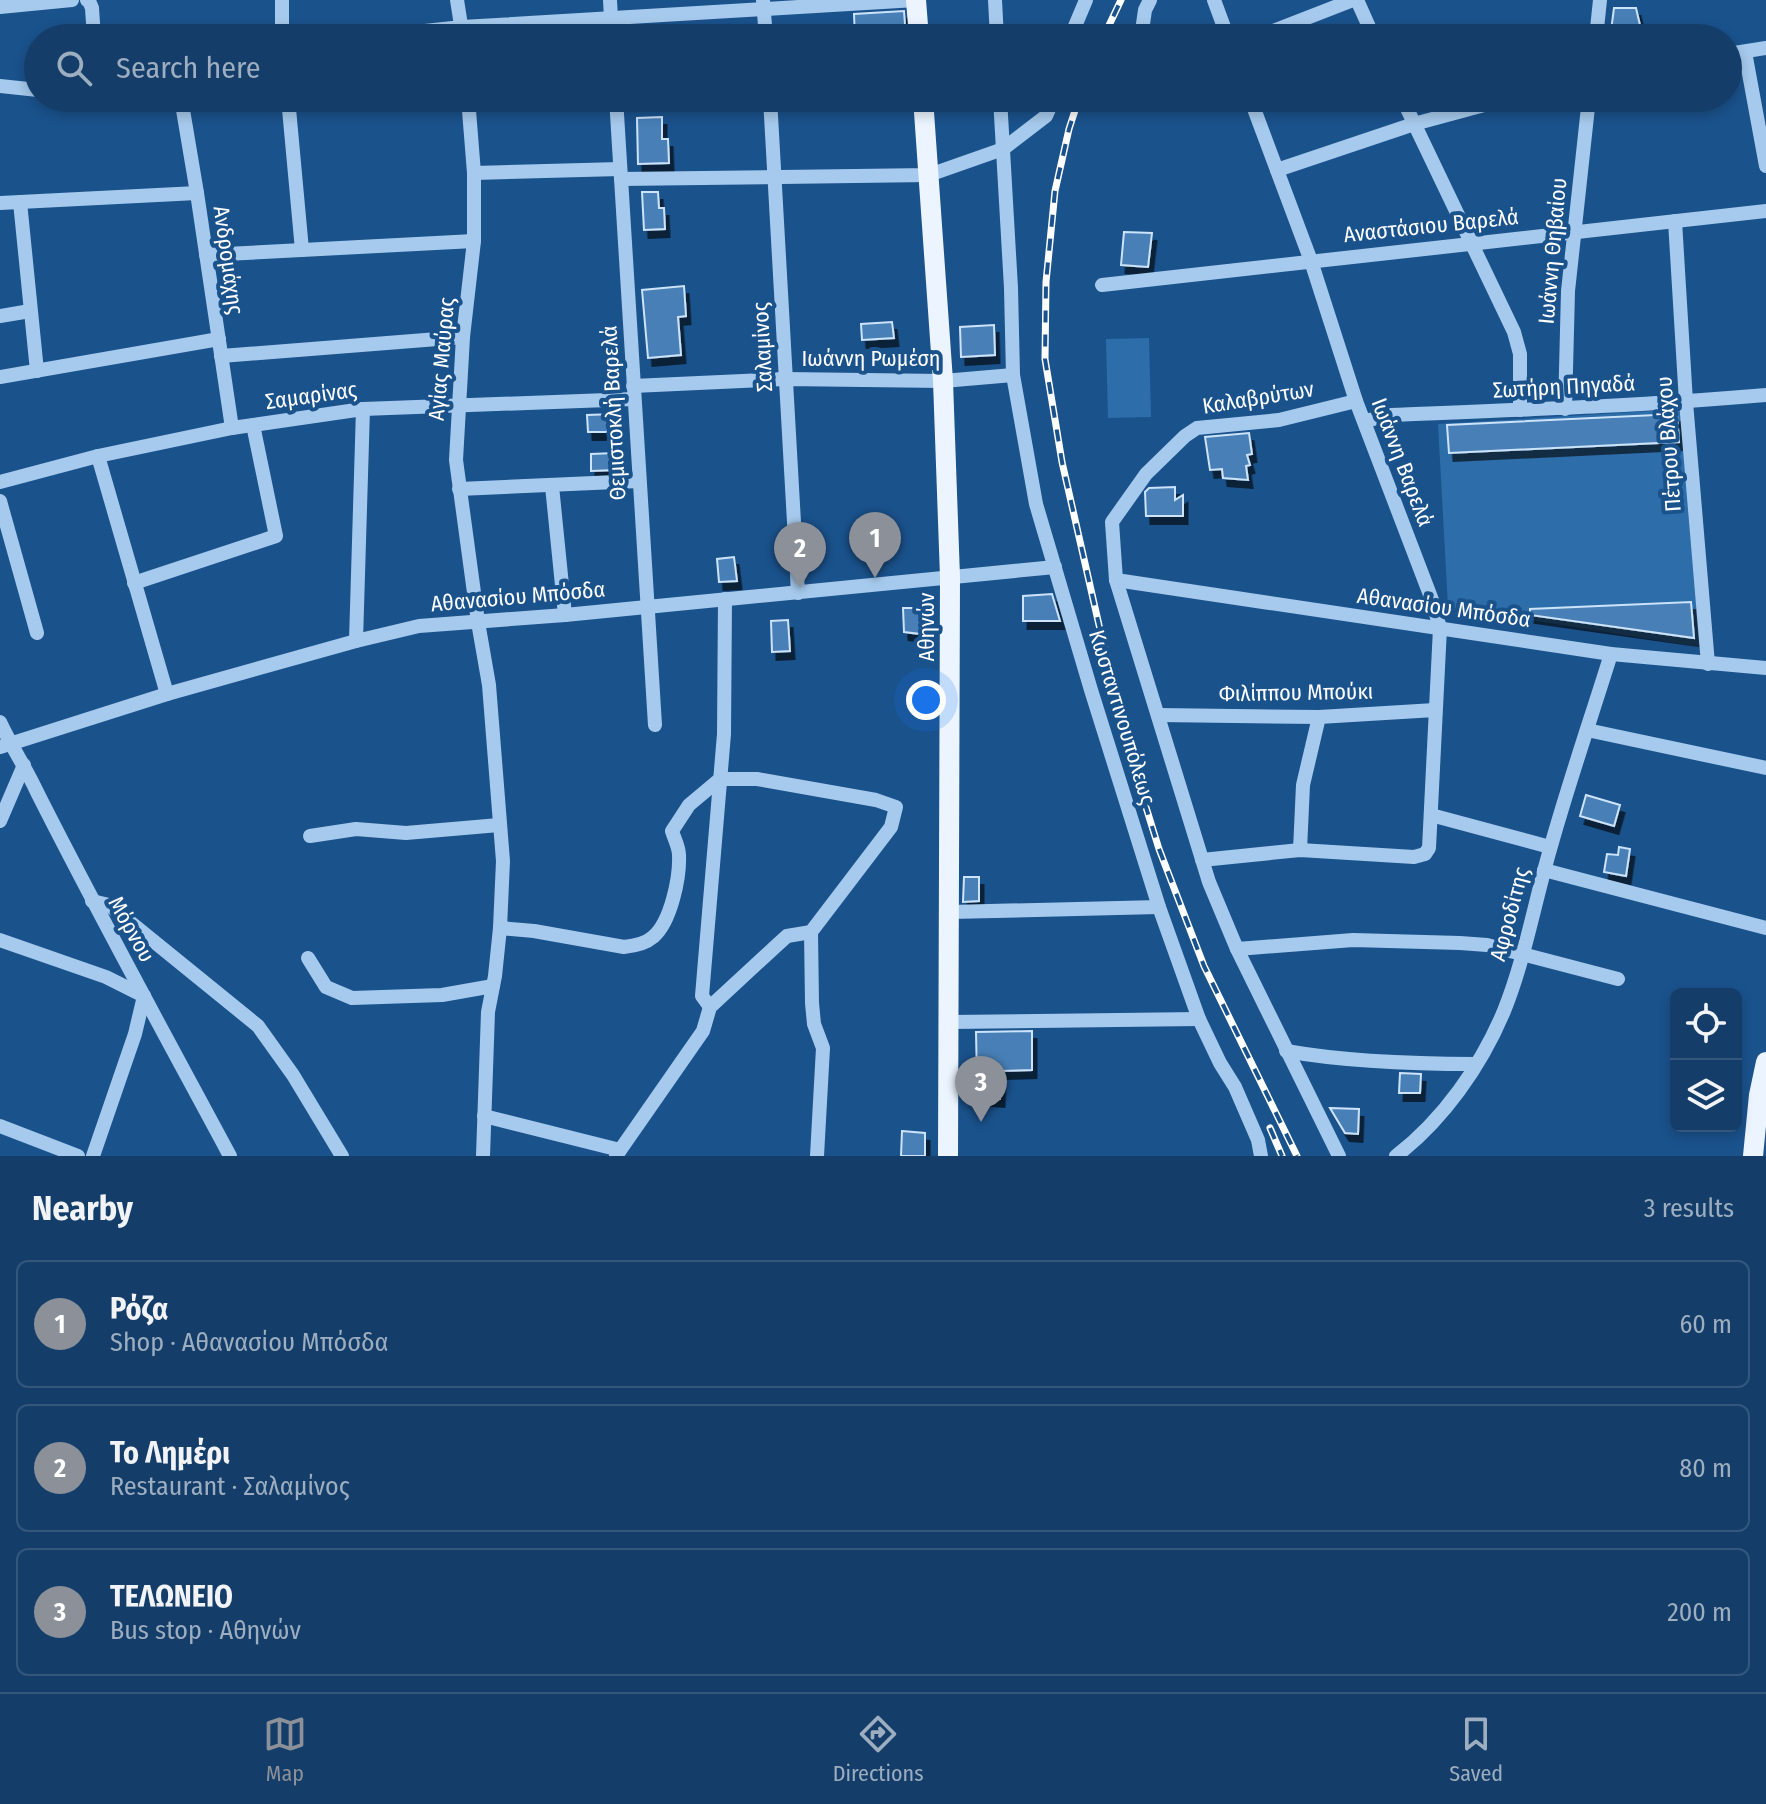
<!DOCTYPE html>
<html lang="en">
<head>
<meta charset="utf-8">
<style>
  :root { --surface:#143e69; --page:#214971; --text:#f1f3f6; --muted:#9daec0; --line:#33577d; --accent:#8c9099 }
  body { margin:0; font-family:"Fira Sans Condensed",sans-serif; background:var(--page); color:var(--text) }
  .controls { position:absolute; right:24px; bottom:24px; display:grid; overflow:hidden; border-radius:12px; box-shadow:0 4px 12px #0003 }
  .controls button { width:72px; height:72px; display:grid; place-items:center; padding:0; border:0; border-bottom:2px solid var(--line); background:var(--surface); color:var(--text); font:40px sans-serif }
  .you { position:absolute; left:926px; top:700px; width:28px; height:28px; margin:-20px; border:6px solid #fff; border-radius:50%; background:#1a73e8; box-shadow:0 0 0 12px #1a73e833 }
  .badge { display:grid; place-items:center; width:52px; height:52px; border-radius:50%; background:var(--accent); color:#fff; font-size:26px; font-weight:700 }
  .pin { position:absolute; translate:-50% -66px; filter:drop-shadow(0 2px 4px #0008) }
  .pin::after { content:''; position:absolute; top:42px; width:28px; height:24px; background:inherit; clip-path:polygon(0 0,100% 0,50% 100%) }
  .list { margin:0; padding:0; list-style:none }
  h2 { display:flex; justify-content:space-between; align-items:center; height:104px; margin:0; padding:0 32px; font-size:34px }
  h2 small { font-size:26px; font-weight:400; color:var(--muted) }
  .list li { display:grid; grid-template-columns:52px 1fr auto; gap:24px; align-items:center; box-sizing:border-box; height:128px; margin:0 16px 16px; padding:0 16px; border:2px solid var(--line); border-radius:12px }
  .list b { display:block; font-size:30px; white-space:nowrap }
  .list p { margin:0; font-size:26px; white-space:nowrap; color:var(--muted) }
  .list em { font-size:26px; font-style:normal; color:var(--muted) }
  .icon { flex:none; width:44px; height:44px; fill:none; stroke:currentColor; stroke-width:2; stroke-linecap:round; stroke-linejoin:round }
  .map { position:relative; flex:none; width:1766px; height:1156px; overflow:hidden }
  .search { position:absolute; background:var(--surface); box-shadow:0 4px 12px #0003; left:24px; right:24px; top:24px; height:88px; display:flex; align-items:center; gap:20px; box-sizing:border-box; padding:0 28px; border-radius:44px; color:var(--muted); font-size:30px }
  .sheet { height:536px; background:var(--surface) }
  nav { display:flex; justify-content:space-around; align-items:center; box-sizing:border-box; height:112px; border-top:2px solid var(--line); background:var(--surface); font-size:22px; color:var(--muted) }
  nav a { display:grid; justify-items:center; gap:4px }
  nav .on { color:var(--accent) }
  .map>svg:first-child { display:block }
</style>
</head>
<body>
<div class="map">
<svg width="1766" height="1156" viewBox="0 0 1766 1156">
  <defs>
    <filter id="shadow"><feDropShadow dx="4.5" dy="8" stdDeviation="0" flood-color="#0009"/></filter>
  </defs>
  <rect width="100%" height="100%" fill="#1a528c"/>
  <g fill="#2d6daa">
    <polygon points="1149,338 1151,417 1108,418 1106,339"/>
    <polygon points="1685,409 1699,647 1448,607 1438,424"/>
  </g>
  <g fill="#477fb6" stroke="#cce3fa" stroke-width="2" filter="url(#shadow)">
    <polygon points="1614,8 1636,8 1643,38 1610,38"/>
    <polygon points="904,11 906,38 855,38 854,14"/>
    <polygon points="662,117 662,139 668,139 669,163 638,164 637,118"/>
    <polygon points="642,192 658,192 659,208 664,208 665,229 644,230"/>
    <polygon points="1124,232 1152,233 1148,267 1121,265"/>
    <polygon points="684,286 686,316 678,317 681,355 648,358 642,290"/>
    <polygon points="892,322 894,338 862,340 861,324"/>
    <polygon points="994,325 995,355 961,357 960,327"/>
    <polygon points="615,414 615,432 588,432 587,415"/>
    <polygon points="1677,414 1679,442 1449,453 1447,425"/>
    <polygon points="1249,433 1252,454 1247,455 1250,465 1246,466 1248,480 1223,478 1222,469 1210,470 1205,437"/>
    <polygon points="615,453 616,470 591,471 591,454"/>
    <polygon points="1175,487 1175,500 1183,495 1183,516 1146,516 1145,492 1149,488"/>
    <polygon points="734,557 737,581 719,582 717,559"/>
    <polygon points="1052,594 1060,621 1023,621 1023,596"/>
    <polygon points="1691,602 1694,638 1530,615 1530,609"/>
    <polygon points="903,608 929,608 929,635 904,632"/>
    <polygon points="788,620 790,651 772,652 771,621"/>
    <polygon points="1586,795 1620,805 1614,826 1580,816"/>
    <polygon points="1619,847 1630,849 1626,876 1604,872 1607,854 1618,855"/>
    <polygon points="964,877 979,877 979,901 963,902"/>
    <polygon points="1032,1031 1032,1070 1001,1071 1000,1099 974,1097 975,1080 977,1080 976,1032"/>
    <polygon points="1400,1073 1421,1074 1420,1093 1399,1093"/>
    <polygon points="1330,1108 1359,1109 1358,1134 1345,1133"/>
    <polygon points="902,1131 925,1133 925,1156 901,1156"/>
  </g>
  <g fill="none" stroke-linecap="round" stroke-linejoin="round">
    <g stroke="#a6caed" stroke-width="14">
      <polyline points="87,0 89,1 92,8 94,38"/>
      <polyline points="282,0 282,38"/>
      <polyline points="457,0 463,38"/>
      <polyline points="610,0 612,38"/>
      <polyline points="763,0 766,38"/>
      <polyline points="995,0 997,38"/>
      <polyline points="1214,0 1228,38"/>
      <polyline points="1357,0 1374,38"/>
      <polyline points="0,7 72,0"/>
      <polyline points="360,38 462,27 916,0"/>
      <polyline points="1070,38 1086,0"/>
      <polyline points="1141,38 1145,10 1150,0"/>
      <polyline points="1255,38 1353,0"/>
      <polyline points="1596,38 1600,0"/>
      <polyline points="1745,52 1766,166"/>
      <polyline points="1728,54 1766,48"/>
      <polyline points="0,86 38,90"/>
      <polyline points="181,98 197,193 232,428"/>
      <polyline points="288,98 302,250"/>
      <polyline points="468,98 474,173 474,241 463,337 456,460 478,622 489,685 503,861 500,928 495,976 488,1012 483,1156"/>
      <polyline points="616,98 655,725"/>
      <polyline points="770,98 798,593"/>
      <polyline points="1000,98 1011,288 1013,375 1036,504 1091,690 1159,907 1199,1019 1220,1063 1235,1087 1258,1140 1261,1156"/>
      <polyline points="1402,98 1514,332 1520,354 1520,410"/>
      <polyline points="1277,170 1414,124 1510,98"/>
      <polyline points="474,173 620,169"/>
      <polyline points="621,179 929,175 1003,149 1046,116 1054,98"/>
      <polyline points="20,202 37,371"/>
      <polyline points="0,203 197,193"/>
      <polyline points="1675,221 1686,402 1708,664"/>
      <polyline points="206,255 474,241"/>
      <polyline points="1102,285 1766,211"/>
      <polyline points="0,316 30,311"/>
      <polyline points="221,356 463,337"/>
      <polyline points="0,377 219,339"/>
      <polyline points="633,386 785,379 943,381 1013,375"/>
      <polyline points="1565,409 1568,291 1589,98"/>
      <path d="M1365,421L1390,415C1516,410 1641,406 1766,395"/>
      <polyline points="98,456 167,694"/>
      <polyline points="0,482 98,456 232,428 363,409 634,399"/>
      <polyline points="552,486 565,615"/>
      <polyline points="459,489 639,481"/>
      <polyline points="0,501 37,633"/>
      <polyline points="1116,580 1611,654 1766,668"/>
      <polyline points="134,583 276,536 253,425"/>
      <polyline points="356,641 363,409"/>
      <polyline points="1158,715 1319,717 1435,710"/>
      <path d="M0,722C11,746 26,768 37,792C99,915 165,1035 230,1156"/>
      <polyline points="1587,730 1766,768"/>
      <polyline points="0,747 167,694 356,641 419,626 565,615 1055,567"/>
      <polyline points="1431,815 1550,847"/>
      <polyline points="0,821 24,765"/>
      <polyline points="310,836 356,829 406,833 499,825"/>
      <polyline points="1300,850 1303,785 1319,717"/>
      <polyline points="1202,860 1300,850 1414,857 1425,854 1429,848 1440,628 1432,600 1356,401 1311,261 1250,98"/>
      <polyline points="1544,870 1766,928"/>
      <polyline points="92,901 109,905 258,1026 293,1075 342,1156"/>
      <polyline points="950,912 1159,907"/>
      <path d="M500,928L534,931L624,947C634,946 645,944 653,937C671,922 680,877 679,855C679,847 674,838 672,831L689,805L720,779H757L876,800L896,807L891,827L811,932L787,936L776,946L710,1007L703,1031L616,1156"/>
      <polyline points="811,932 812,1003 814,1024 823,1048 817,1156"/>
      <polyline points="0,940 106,977 144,996 135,1034 93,1156"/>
      <polyline points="1237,949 1353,940 1460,943 1487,945 1618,979"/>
      <polyline points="308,958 326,987 352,998 442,995 493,986"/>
      <polyline points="710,1007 702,996 724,734 725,599"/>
      <polyline points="949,1022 1199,1019"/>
      <path d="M1286,1051C1348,1062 1414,1064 1476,1064"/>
      <polyline points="484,1116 620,1150"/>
      <polyline points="0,1126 78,1156"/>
      <polyline points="1339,1156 1237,949 1209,882 1116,580 1112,522 1146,474 1185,436 1197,428 1279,420 1356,401"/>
      <path d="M1396,1156C1443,1120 1481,1066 1504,1011C1525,959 1535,900 1551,846C1569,782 1591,718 1611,654"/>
    </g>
    <g stroke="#ecf5ff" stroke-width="20">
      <polyline points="916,0 919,38"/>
      <polyline points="923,98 943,381 950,577 948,1156"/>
      <polyline points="1753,1156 1759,1095 1766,1062"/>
    </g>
    <g stroke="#fff" stroke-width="7">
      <g id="rail">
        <polyline points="1103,38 1121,0"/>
        <polyline points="1079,98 1069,129 1055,191 1046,282 1045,359 1062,462 1099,625 1145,804 1159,849 1204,966 1297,1156"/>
        <polyline points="1270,1128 1282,1156"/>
      </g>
    </g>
    <use href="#rail" stroke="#1a528c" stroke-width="4" stroke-dasharray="12" stroke-linecap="butt"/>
  </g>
  <g text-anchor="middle" stroke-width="8" stroke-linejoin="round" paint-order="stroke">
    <g font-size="22" fill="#fff" stroke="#1a528c">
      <text transform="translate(1431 225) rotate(-6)" y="8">Αναστάσιου Βαρελά</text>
      <text transform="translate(1552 251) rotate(-85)" y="8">Ιωάννη Θηβαίου</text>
      <text transform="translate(229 260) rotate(82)" y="8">Ανδρομάχης</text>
      <text transform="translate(762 347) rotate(-93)" y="8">Σαλαμίνος</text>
      <text x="871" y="366">Ιωάννη Ρωμέση</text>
      <text transform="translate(441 359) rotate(-85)" y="8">Αγίας Μαύρας</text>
      <text transform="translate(1564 386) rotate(-3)" y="8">Σωτήρη Πηγαδά</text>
      <text transform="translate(311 395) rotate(-8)" y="8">Σαμαρίνας</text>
      <text transform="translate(1258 397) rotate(-9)" y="8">Καλαβρύτων</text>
      <text transform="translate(613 413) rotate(-93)" y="8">Θεμιστοκλή Βαρελά</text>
      <text transform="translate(1668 444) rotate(-94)" y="8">Πέτρου Βλάχου</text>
      <text transform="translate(1403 462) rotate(69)" y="8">Ιωάννη Βαρελά</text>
      <text transform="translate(518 596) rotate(-5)" y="8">Αθανασίου Μπόσδα</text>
      <text transform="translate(1444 607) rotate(8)" y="8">Αθανασίου Μπόσδα</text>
      <text transform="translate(926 627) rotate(-90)" y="8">Αθηνών</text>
      <text transform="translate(1296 692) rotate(-1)" y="8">Φιλίππου Μπούκι</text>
      <text transform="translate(1123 717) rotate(73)" y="8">Κωσταντινουπόλεως</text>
      <text transform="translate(1509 914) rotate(-75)" y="8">Αφροδίτης</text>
      <text transform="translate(132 929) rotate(61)" y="8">Μόρνου</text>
    </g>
  </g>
</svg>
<div class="controls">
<button><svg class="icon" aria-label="locate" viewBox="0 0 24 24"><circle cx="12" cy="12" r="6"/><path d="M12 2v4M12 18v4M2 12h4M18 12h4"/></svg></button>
<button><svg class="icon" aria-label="layers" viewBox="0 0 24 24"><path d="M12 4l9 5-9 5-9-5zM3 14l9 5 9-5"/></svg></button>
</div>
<div class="you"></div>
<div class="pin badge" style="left:875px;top:578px">1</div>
<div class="pin badge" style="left:800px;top:588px">2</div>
<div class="pin badge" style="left:981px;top:1122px">3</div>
<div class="search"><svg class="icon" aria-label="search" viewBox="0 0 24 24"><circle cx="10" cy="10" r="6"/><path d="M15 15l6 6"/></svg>Search here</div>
</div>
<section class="sheet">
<h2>Nearby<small>3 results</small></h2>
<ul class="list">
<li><span class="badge">1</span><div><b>Ρόζα</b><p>Shop · Αθανασίου Μπόσδα</p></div><em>60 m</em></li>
<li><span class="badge">2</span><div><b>Το Λημέρι</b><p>Restaurant · Σαλαμίνος</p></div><em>80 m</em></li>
<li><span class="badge">3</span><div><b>ΤΕΛΩΝΕΙΟ</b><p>Bus stop · Αθηνών</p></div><em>200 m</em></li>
</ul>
</section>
<nav>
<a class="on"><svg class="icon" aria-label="map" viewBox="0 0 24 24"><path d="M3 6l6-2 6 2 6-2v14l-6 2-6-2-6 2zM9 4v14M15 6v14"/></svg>Map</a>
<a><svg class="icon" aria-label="directions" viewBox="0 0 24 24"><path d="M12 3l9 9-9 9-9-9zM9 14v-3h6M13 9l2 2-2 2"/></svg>Directions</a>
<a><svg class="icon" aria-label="saved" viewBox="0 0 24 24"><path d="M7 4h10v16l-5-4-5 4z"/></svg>Saved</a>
</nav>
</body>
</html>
